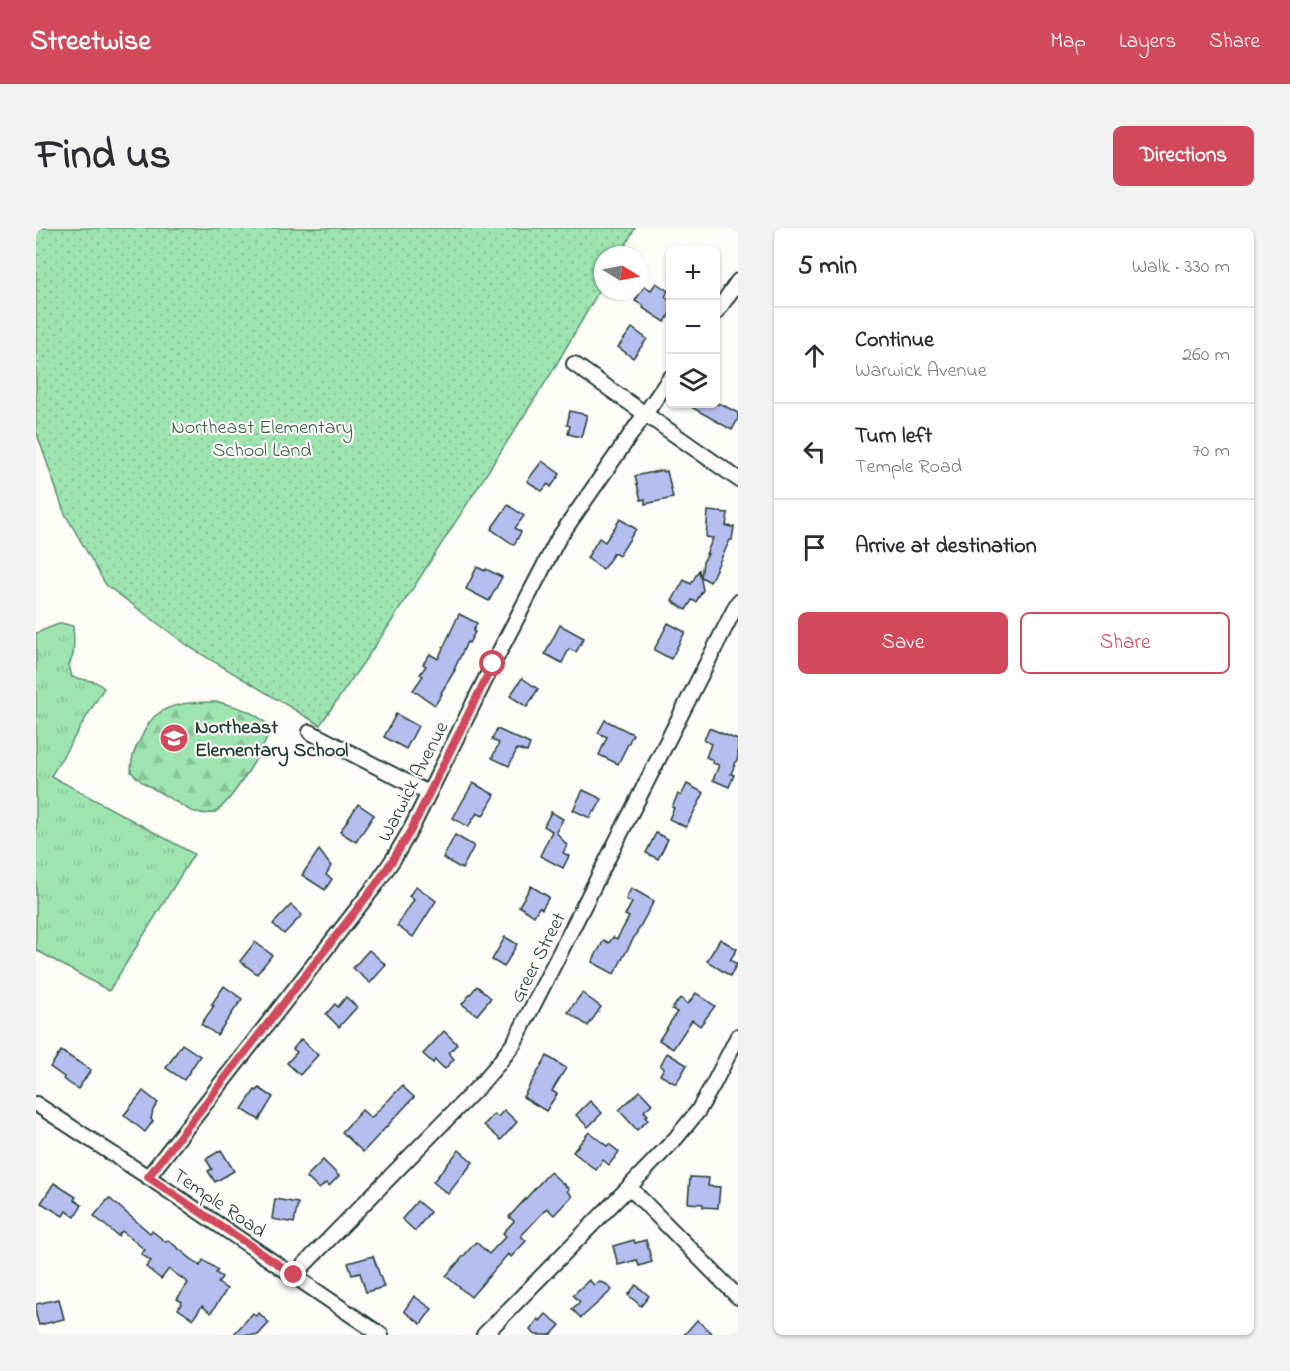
<!DOCTYPE html>
<html lang="en">
<head>
<meta charset="utf-8">
<style>
  :root { --surface:#fff; --page:#f2f2f3; --text:#2b2b33; --muted:#7c7c81; --line:#e1e1e2; --accent:#d1495b }
  body { margin:0; font-family:"Indie Flower",sans-serif; background:var(--page); color:var(--text) }
  .controls { position:absolute; right:18px; top:18px; display:grid; overflow:hidden; border-radius:9px; box-shadow:0 2px 4px #0004 }
  .controls button { width:54px; height:54px; display:grid; place-items:center; padding:0; border:0; border-bottom:2px solid var(--line); background:var(--surface); color:var(--text); font:30px sans-serif }
  .compass { position:absolute; left:558px; top:18px; width:54px; height:54px; border-radius:50%; background:var(--surface); box-shadow:0 2px 4px #0004; rotate:100deg }
  .stop { position:absolute; width:18px; height:18px; margin:-14px; border:4px solid #d1495b; border-radius:50%; background:#fff }
  .stop.end { background:#d1495b; border-color:#fff; box-shadow:0 2px 6px #0008 }
  .list { margin:0; padding:0; list-style:none }
  h2 { display:flex; justify-content:space-between; align-items:center; height:78px; margin:0; padding:0 24px; font-size:26px }
  h2 small { font-size:20px; font-weight:400; color:var(--muted) }
  .list li { display:grid; grid-template-columns:39px 1fr auto; gap:18px; align-items:center; box-sizing:border-box; height:96px; padding:0 24px; border-top:2px solid var(--line) }
  .list b { display:block; font-size:22px; white-space:nowrap }
  .list p { margin:0; font-size:20px; white-space:nowrap; color:var(--muted) }
  .list em { font-size:20px; font-style:normal; color:var(--muted) }
  .actions { display:flex; gap:12px; padding:18px 24px }
  .actions a { flex:1; padding:14px 0; border:2px solid var(--accent); border-radius:9px; text-align:center; font-size:21px; color:var(--accent) }
  .actions .main { background:var(--accent); color:#fff }
  .icon { flex:none; width:33px; height:33px; fill:none; stroke:currentColor; stroke-width:2; stroke-linecap:round; stroke-linejoin:round }
  .map { position:relative; flex:none; width:702px; height:1107px; overflow:hidden; border-radius:9px }
  header { display:flex; align-items:center; gap:36px; box-sizing:border-box; height:84px; padding:0 30px; background:var(--accent); color:#fff }
  header strong { font-size:28px }
  nav { display:flex; gap:33px; margin-inline-start:auto; font-size:21px }
  .intro { display:flex; align-items:center; justify-content:space-between; box-sizing:border-box; height:144px; padding:0 36px }
  h1 { margin:0; font-size:42px }
  .button { padding:15px 27px; border-radius:9px; background:var(--accent); color:#fff; font-size:21px; font-weight:700 }
  main { display:flex; gap:36px; padding:0 36px }
  aside { flex:1; background:var(--surface); border-radius:9px; box-shadow:0 2px 4px #0004 }
  .map>svg:first-child { display:block }
</style>
</head>
<body>
<header>
<strong>Streetwise</strong>
<nav><a>Map</a><a>Layers</a><a>Share</a></nav>
</header>
<div class="intro"><h1>Find us</h1><a class="button">Directions</a></div>
<main>
<div class="map">
<svg width="702" height="1107" viewBox="0 0 702 1107">
  <defs>
    <pattern id="grass-tufts" width="24" height="20" patternUnits="userSpaceOnUse" patternTransform="scale(1.5)"><rect width="24" height="20" fill="#9ee4b1"/><path d="M3 7l-1-3M5 7V3M7 7l1-3M15 17l-1-3M17 17v-4M19 17l1-3" fill="none" stroke="#88c499"/></pattern>
    <pattern id="forest-firs" width="22" height="20" patternUnits="userSpaceOnUse" patternTransform="scale(1.5)"><rect width="22" height="20" fill="#9ee4b1"/><path d="M5 1l3.5 6h-7zM16 11l3.5 6h-7z" fill="#88c499"/></pattern>
    <pattern id="park-dots" width="8" height="8" patternUnits="userSpaceOnUse" patternTransform="scale(1.5)"><rect width="8" height="8" fill="#9ee4b1"/><path d="M2 2h.1M6 6h.1" fill="none" stroke="#88c499" stroke-width="1.8" stroke-linecap="round"/></pattern>
  </defs>
  <rect width="100%" height="100%" fill="#fdfcf7"/>
  <filter id="ink" filterUnits="userSpaceOnUse"><feTurbulence type="fractalNoise" baseFrequency=".0167" numOctaves="2"/><feDisplacementMap in="SourceGraphic" scale="12" xChannelSelector="R" yChannelSelector="G"/><feConvolveMatrix kernelMatrix="1 2 1 2 8 2 1 2 1" color-interpolation-filters="sRGB"/></filter>
  <g filter="url(#ink)">
    <polygon fill="url(#grass-tufts)" stroke="#5e9072" stroke-width="1.5" points="25,395 37,398 38,413 37,427 33,437 36,449 60,454 68,460 15,548 158,626 73,763 0,722 0,405"/>
    <path fill="url(#forest-firs)" stroke="#5e9072" stroke-width="1.5" d="M183,474C206,480 218,483 235,500C229,519 195,575 179,584C172,587 162,585 155,583L106,554L95,544C95,532 98,521 104,512C108,503 112,494 119,488C136,473 163,474 183,474Z"/>
    <polygon fill="url(#park-dots)" stroke="#5e9072" stroke-width="1.5" points="0,0 599,0 584,27 567,27 567,56 516,144 352,399 284,497 155,420 70,357 28,284 0,203"/>
    <g fill="#b6bdef" stroke="#1f3d34" stroke-width="1.5">
      <polygon points="620,55 632,63 629,69 634,73 634,85 629,94 607,80 608,78 599,73 608,58 615,62"/>
      <polygon points="596,100 611,111 597,130 582,119"/>
      <polygon points="650,176 685,176 702,185 702,191 696,202"/>
      <polygon points="534,183 551,187 545,209 532,206 534,198 531,197"/>
      <polygon points="506,233 524,246 515,259 512,256 506,263 491,253"/>
      <polygon points="627,242 627,244 631,243 637,270 609,276 609,271 605,272 599,248"/>
      <polygon points="472,277 488,288 479,300 485,304 478,317 455,301"/>
      <polygon points="672,283 692,285 690,298 698,299 696,312 694,312 674,354 665,349 667,334 672,326 670,326 677,310 670,309"/>
      <polygon points="584,291 600,301 583,328 578,325 567,341 551,330 563,310 569,314"/>
      <polygon points="441,339 449,343 450,341 466,349 453,373 430,361"/>
      <polygon points="663,342 667,362 660,374 656,372 650,382 636,373 648,352 655,356"/>
      <polygon points="423,386 441,395 437,403 439,404 433,415 431,414 418,442 419,442 405,465 406,466 399,477 377,462 387,448 384,446 390,438 387,436 394,426 402,431"/>
      <polygon points="632,395 649,404 635,431 618,422"/>
      <polygon points="524,397 548,410 540,424 533,421 526,435 509,426"/>
      <polygon points="486,450 502,461 491,479 474,468"/>
      <polygon points="360,486 382,498 370,521 348,509"/>
      <polygon points="569,492 597,506 582,536 563,527 571,509 562,505"/>
      <polygon points="673,500 702,512 702,529 695,546 698,547 693,559 677,552 683,537 676,535 677,532 670,529 675,516 668,512"/>
      <polygon points="461,501 494,516 491,524 481,521 473,538 456,530 463,515 456,512"/>
      <polygon points="437,555 459,567 447,588 441,585 432,599 417,590"/>
      <polygon points="651,556 668,565 650,599 633,591 638,580 636,579 642,566 645,568"/>
      <polygon points="547,562 566,571 559,584 557,583 554,590 537,582"/>
      <polygon points="322,576 338,587 320,614 304,604"/>
      <polygon points="515,584 527,591 520,604 531,617 527,625 533,628 527,640 504,628 516,603 508,598"/>
      <polygon points="620,605 632,611 622,631 610,625"/>
      <polygon points="419,607 438,618 426,641 407,630"/>
      <polygon points="283,622 295,638 290,647 296,651 289,662 266,647"/>
      <polygon points="380,658 400,673 377,709 361,698 378,672 373,668"/>
      <polygon points="495,658 513,669 506,681 503,679 498,688 483,678"/>
      <polygon points="595,660 618,673 578,746 556,734 568,712 573,715 577,709 581,711 593,689 589,687 596,675 590,671"/>
      <polygon points="255,677 266,687 248,706 237,696"/>
      <polygon points="469,709 481,716 468,739 456,732"/>
      <polygon points="684,711 701,721 694,732 701,736 694,748 671,733"/>
      <polygon points="219,714 236,727 221,746 204,733"/>
      <polygon points="333,722 350,737 334,755 317,740"/>
      <polygon points="188,758 206,771 181,807 165,796 178,778 175,777"/>
      <polygon points="441,758 455,770 441,787 426,776"/>
      <polygon points="546,765 565,779 552,798 532,784"/>
      <polygon points="660,765 679,778 664,798 656,792 637,821 623,812 641,784 636,781 644,770 652,776"/>
      <polygon points="310,769 321,779 303,799 290,786 299,776 302,779"/>
      <polygon points="408,803 421,816 413,825 418,831 409,841 399,832 397,835 387,826"/>
      <polygon points="265,811 282,827 264,847 251,835 261,824 257,821"/>
      <polygon points="146,816 164,828 148,852 130,840"/>
      <polygon points="25,823 55,842 42,861 27,851 28,849 14,839"/>
      <polygon points="631,825 651,837 640,856 624,847 628,840 624,838"/>
      <polygon points="511,828 530,840 516,863 521,866 510,883 487,869"/>
      <polygon points="366,858 378,869 327,924 306,904 326,882 335,890"/>
      <polygon points="223,860 237,869 223,892 206,881 219,862 221,863"/>
      <polygon points="107,863 122,875 117,882 115,891 117,893 109,904 88,887"/>
      <polygon points="604,863 616,876 608,883 612,887 609,889 612,892 601,902 583,882"/>
      <polygon points="554,873 566,885 552,899 540,887"/>
      <polygon points="468,882 481,894 465,912 448,897 458,886 462,889"/>
      <polygon points="553,904 571,918 573,916 583,924 573,937 567,932 560,942 537,924"/>
      <polygon points="185,922 198,943 179,954 172,943 176,941 170,931"/>
      <polygon points="423,922 437,934 412,966 397,954"/>
      <polygon points="287,932 303,948 293,958 290,955 283,961 270,949"/>
      <polygon points="514,944 533,961 531,963 536,968 518,987 511,980 485,1008 490,1013 475,1029 472,1026 435,1069 410,1048 440,1014 453,1026 470,1008 467,1005 478,993 473,989"/>
      <polygon points="654,949 673,950 672,958 684,959 682,980 667,979 667,976 652,975"/>
      <polygon points="18,955 40,969 38,972 46,977 39,989 30,983 27,988 5,975"/>
      <polygon points="73,970 114,1005 116,1003 130,1014 132,1012 164,1038 167,1032 182,1042 180,1045 186,1049 182,1055 191,1061 175,1085 166,1078 157,1091 142,1081 146,1074 141,1071 152,1055 133,1041 125,1051 110,1039 115,1033 105,1026 109,1022 86,1003 82,1008 58,988"/>
      <polygon points="239,971 262,975 258,995 236,991"/>
      <polygon points="381,973 394,984 379,1003 366,991"/>
      <polygon points="598,1012 599,1015 610,1012 616,1034 603,1038 601,1032 582,1037 577,1018"/>
      <polygon points="337,1028 348,1059 330,1064 324,1045 316,1047 312,1035"/>
      <polygon points="553,1052 558,1057 564,1054 570,1056 576,1062 545,1090 536,1081 544,1074 537,1067"/>
      <polygon points="600,1057 613,1068 605,1078 592,1067"/>
      <polygon points="378,1068 396,1081 385,1096 368,1083"/>
      <polygon points="23,1071 28,1091 3,1097 0,1087 0,1076"/>
      <polygon points="217,1085 220,1088 223,1085 233,1095 222,1107 197,1107"/>
      <polygon points="510,1086 524,1097 515,1107 500,1107 494,1102 502,1091 504,1093"/>
      <polygon points="661,1092 678,1107 648,1107"/>
    </g>
    <g fill="none" stroke-linecap="round" stroke-linejoin="round">
      <g stroke="#1f3d34" stroke-width="18">
        <g id="minor">
          <polyline points="680,85 702,53"/>
          <polyline points="538,136 702,251"/>
          <polyline points="274,504 392,565"/>
          <polyline points="0,876 112,949 345,1107"/>
          <polyline points="112,949 339,658 358,630 375,601 457,436 522,311 634,150"/>
          <polyline points="593,959 702,1069"/>
          <polyline points="258,1047 445,856 463,835 478,815 702,374"/>
          <polyline points="448,1107 593,959 640,910 662,883 678,855 702,808"/>
        </g>
      </g>
      <use href="#minor" stroke="#fdfcf7" stroke-width="14"/>
    </g>
  </g>
  <g fill="none" stroke-linecap="round" stroke-linejoin="round" filter="url(#ink)">
    <polyline stroke="#d1495b" stroke-width="8" points="258,1047 112,949 339,658 358,630 375,602 457,436"/>
  </g>
  <defs>
    <g id="school-disc" transform="scale(1.5)"><circle r="9.5" fill="#d1495b" stroke="#fdfcf7"/><path d="M0-5L7-2L0 1L-7-2ZM-4 1L0 2.5L4 1V4Q0 6-4 4Z" fill="#fff"/></g>
  </defs>
  <g fill-rule="evenodd">
    <use href="#school-disc" x="138" y="510"/>
  </g>
  <g text-anchor="middle" stroke-width="4.5" stroke-linejoin="round" paint-order="stroke">
    <g font-size="20" fill="#385e4d" stroke="#fdfcf7">
      <text x="226" y="205">Northeast Elementary<tspan x="226" dy="23">School Land</tspan></text>
    </g>
    <g font-size="20" font-weight="bold" fill="#1f3d34" stroke="#fdfcf7" text-anchor="start">
      <text x="159" y="505">Northeast<tspan x="159" dy="23">Elementary School</tspan></text>
    </g>
    <g font-size="20" fill="#1f3d34" stroke="#fdfcf7">
      <text transform="translate(376 553) rotate(-63)" y="7">Warwick Avenue</text>
      <text transform="translate(501 729) rotate(-63)" y="7">Greer Street</text>
      <text transform="translate(184 974) rotate(34)" y="7">Temple Road</text>
    </g>
  </g>
</svg>
<div class="controls">
<button>+</button>
<button>−</button>
<button><svg class="icon" aria-label="layers" viewBox="0 0 24 24"><path d="M12 4l9 5-9 5-9-5zM3 14l9 5 9-5"/></svg></button>
</div>
<svg class="compass" viewBox="-18 -18 36 36"><path d="M0-13l5 13h-10z" fill="#e53935"/><path d="M0 13l5-13h-10z" fill="#7c7c81"/></svg>
<div class="stop" style="left:457px;top:436px"></div>
<div class="stop end" style="left:258px;top:1047px"></div>
</div>
<aside>
<h2>5 min<small>Walk · 330 m</small></h2>
<ul class="list">
<li><svg class="icon" aria-label="ahead" viewBox="0 0 24 24"><path d="M12 20V5M6 11l6-6 6 6"/></svg><div><b>Continue</b><p>Warwick Avenue</p></div><em>260 m</em></li>
<li><svg class="icon" aria-label="left" viewBox="0 0 24 24"><path d="M17 20v-9H6M10 6l-5 5 5 5"/></svg><div><b>Turn left</b><p>Temple Road</p></div><em>70 m</em></li>
<li><svg class="icon" aria-label="arrive" viewBox="0 0 24 24"><path d="M6 21V4h12l-3 4 3 4H6"/></svg><div><b>Arrive at destination</b></div></li>
</ul>
<div class="actions"><a class="main">Save</a><a>Share</a></div>
</aside>
</main>
</body>
</html>
